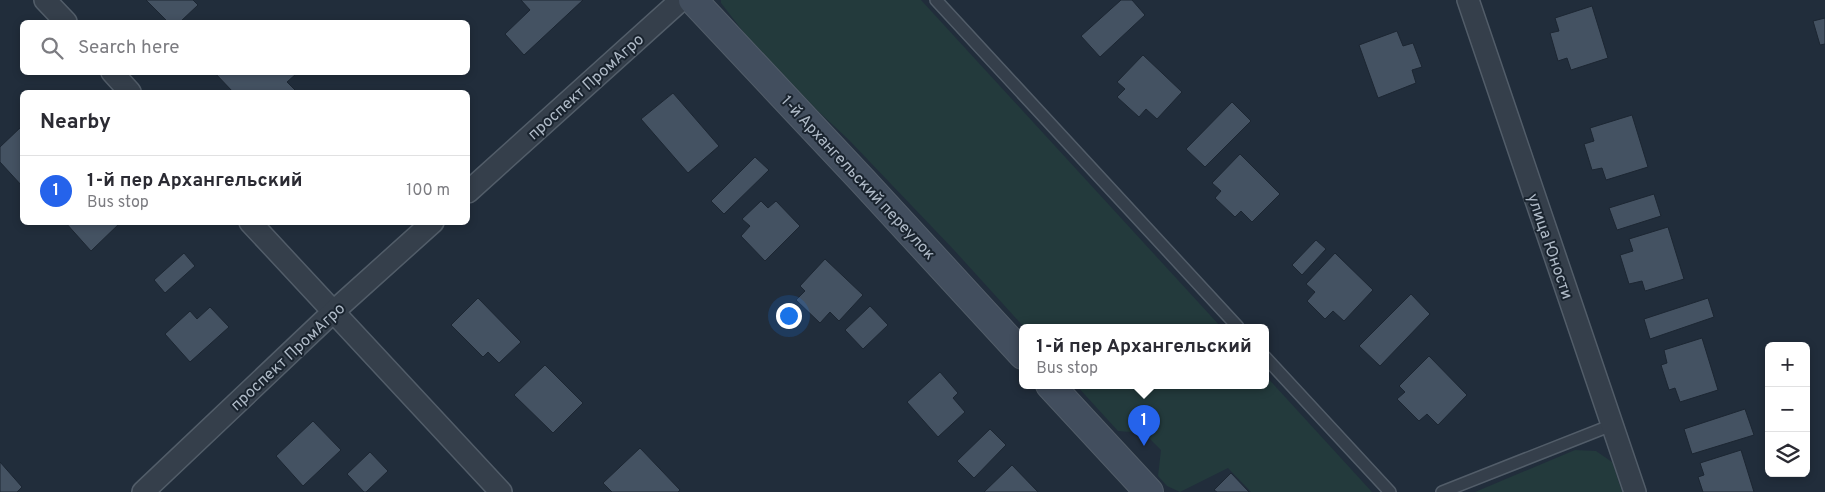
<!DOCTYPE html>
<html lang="en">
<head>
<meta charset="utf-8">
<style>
  :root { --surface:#fff; --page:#f7f7f7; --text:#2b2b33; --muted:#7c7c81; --line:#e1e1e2; --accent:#2563eb }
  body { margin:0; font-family:Overpass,sans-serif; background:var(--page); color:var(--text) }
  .controls { position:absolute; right:15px; bottom:15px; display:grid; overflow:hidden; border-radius:8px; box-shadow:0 2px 8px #0003 }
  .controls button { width:45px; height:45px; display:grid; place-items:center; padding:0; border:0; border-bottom:1px solid var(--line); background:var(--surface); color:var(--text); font:25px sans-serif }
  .you { position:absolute; left:788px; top:315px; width:18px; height:18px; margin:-12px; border:4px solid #fff; border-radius:50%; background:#1a73e8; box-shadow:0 0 0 8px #1a73e833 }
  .badge { display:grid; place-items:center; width:32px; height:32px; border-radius:50%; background:var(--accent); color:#fff; font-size:16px; font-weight:700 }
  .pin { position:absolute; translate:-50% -41px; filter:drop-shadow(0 1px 2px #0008) }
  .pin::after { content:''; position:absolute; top:26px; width:18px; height:15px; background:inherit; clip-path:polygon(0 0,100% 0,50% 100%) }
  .popup { position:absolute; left:1019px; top:324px; width:250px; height:65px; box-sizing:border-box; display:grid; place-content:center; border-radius:8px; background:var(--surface); filter:drop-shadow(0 1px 4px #0005); font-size:16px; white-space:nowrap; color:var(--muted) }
  .popup b { font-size:19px; color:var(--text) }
  .popup::after { content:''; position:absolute; left:50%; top:100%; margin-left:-10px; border:10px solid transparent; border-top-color:var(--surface) }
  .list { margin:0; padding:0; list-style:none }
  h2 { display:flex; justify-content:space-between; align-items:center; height:65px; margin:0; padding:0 20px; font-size:21px }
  h2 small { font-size:16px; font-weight:400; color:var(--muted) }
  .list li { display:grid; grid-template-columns:32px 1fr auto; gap:15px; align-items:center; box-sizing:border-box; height:70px; padding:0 20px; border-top:1px solid var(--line) }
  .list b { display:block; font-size:19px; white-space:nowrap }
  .list p { margin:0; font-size:16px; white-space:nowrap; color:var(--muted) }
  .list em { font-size:16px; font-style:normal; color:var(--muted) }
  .icon { flex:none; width:28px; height:28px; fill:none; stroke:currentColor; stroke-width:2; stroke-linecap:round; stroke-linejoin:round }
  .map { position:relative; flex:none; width:1825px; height:492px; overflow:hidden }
  .search { position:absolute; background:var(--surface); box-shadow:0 2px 8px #0003; left:20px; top:20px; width:450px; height:55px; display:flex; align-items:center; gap:12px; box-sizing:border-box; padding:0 18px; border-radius:8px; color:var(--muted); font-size:19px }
  .panel { position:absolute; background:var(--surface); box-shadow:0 2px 8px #0003; left:20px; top:90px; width:450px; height:135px; border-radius:8px }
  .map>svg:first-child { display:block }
</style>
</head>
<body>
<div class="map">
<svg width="1825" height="492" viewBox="0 0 1825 492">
  <rect width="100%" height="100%" fill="#212d3b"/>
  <g fill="#233a3c">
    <polygon points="721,0 921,0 1221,327 1024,327 954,250 849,140 818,111 745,34 721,3"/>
    <polygon points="1265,375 1372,492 1251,492 1228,468 1180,492 1167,486 1158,476 1161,450 1144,433 1118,431 1076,385 1265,385"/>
    <polygon points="1575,450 1596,451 1612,462 1622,492 1475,492"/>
  </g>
  <g fill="#445262" stroke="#1c2632">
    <polygon points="146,0 193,0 198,5 180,22 168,22"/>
    <polygon points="521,0 583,0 524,55 505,34 530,10"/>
    <polygon points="1121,0 1132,0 1145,15 1100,57 1081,36"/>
    <polygon points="1592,6 1608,58 1571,70 1567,58 1558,61 1550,33 1559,31 1555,18"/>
    <polygon points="1825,18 1825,44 1820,45 1813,21"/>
    <polygon points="1397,31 1403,46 1413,43 1422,67 1412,70 1416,83 1378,98 1359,45"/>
    <polygon points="1143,55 1182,92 1157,119 1146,109 1139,117 1117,97 1125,89 1117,82"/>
    <polygon points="214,72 295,72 296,74 287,82 297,92 233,92"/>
    <polygon points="673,93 719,146 688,173 641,119"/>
    <polygon points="1232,102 1251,121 1205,167 1186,149"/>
    <polygon points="1632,115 1648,167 1606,180 1602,168 1592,170 1584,144 1594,141 1590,128"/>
    <polygon points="22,126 22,186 0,162 0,147"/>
    <polygon points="1240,154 1280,194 1252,222 1241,211 1235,217 1215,198 1221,191 1212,183"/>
    <polygon points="755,157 769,170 724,214 711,201"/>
    <polygon points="1654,194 1661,216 1617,230 1609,208"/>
    <polygon points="761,201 768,208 776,201 800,226 765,261 741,236 750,226 742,219"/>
    <polygon points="65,222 121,222 91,251"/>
    <polygon points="1668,227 1684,279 1645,291 1642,281 1629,284 1620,255 1633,251 1629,239"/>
    <polygon points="1316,240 1326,249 1302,275 1292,265"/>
    <polygon points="184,253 195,266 165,293 154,280"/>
    <polygon points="1335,253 1373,290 1344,321 1333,311 1325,319 1307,301 1315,292 1306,284"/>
    <polygon points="825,259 863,295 839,321 830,312 820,323 796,300 805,291 800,286"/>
    <polygon points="1411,294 1430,314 1380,366 1359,346"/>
    <polygon points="478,298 521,342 499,363 488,352 483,357 451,325"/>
    <polygon points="1708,298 1714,317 1650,339 1644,319"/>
    <polygon points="870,306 888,325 863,349 845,330"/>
    <polygon points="210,307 229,327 190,362 165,334 190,311 197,319"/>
    <polygon points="1702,338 1718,390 1680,402 1675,388 1669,390 1661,365 1667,363 1664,350"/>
    <polygon points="1429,356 1467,395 1438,425 1427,414 1419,421 1397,399 1405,392 1399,386"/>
    <polygon points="545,365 583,403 553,433 514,395"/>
    <polygon points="940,372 958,393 953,398 965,412 938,437 907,402"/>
    <polygon points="1745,409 1754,435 1692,454 1684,429"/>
    <polygon points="313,421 341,450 303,486 276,456"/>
    <polygon points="990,429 1006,445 974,478 957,461"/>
    <polygon points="640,448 680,490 678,492 612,492 603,483"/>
    <polygon points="1741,450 1754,492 1703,492 1698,477 1704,475 1700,463"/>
    <polygon points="370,452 388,471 366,492 364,492 347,474"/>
    <polygon points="0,462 22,487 17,492 0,492"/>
    <polygon points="1012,465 1038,492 984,492"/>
    <polygon points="1231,473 1249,492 1217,492 1214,490"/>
  </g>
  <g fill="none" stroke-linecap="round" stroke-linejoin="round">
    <g stroke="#525d69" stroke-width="14">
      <g id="lane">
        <polyline points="936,0 1238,327"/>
        <polyline points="1265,357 1390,492"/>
        <polyline points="1442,492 1612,425"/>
      </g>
    </g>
    <g stroke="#525d69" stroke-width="24">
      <g id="street">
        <polyline points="45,0 66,22"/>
        <polyline points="1468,0 1635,492"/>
        <polyline points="112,72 130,92"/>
        <polyline points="468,192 681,0"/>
        <polyline points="250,222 501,492"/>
        <polyline points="143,492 333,312 433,222"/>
      </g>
    </g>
    <g stroke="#525d69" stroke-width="30">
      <g id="secondary">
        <polyline points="693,0 862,180 1023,355"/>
        <polyline points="1050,385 1149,492"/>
      </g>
    </g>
    <use href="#lane" stroke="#353f4b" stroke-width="11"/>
    <use href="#street" stroke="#353f4b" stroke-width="21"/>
    <use href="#secondary" stroke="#424e5e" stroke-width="28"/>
  </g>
  <g text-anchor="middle" stroke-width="4" stroke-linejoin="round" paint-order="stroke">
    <g font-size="16" fill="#afbac7" stroke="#1a242f">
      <text transform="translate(585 86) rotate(-42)" y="6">проспект ПромАгро</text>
      <text transform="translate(859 177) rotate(47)" y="6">1-й Архангельский переулок</text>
      <text transform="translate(1551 246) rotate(71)" y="6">улица Юности</text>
      <text transform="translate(287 356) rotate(-43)" y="6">проспект ПромАгро</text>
    </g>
  </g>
</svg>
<div class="controls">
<button>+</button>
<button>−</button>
<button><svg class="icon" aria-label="layers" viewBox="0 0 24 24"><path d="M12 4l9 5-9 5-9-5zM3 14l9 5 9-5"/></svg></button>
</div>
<div class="you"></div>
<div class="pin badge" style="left:1144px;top:446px">1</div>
<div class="popup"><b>1-й пер Архангельский</b>Bus stop</div>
<div class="search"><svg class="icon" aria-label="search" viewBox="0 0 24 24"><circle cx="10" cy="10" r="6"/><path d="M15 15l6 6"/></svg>Search here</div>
<section class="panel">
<h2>Nearby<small></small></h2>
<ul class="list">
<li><span class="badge">1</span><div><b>1-й пер Архангельский</b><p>Bus stop</p></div><em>100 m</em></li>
</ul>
</section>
</div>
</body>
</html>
